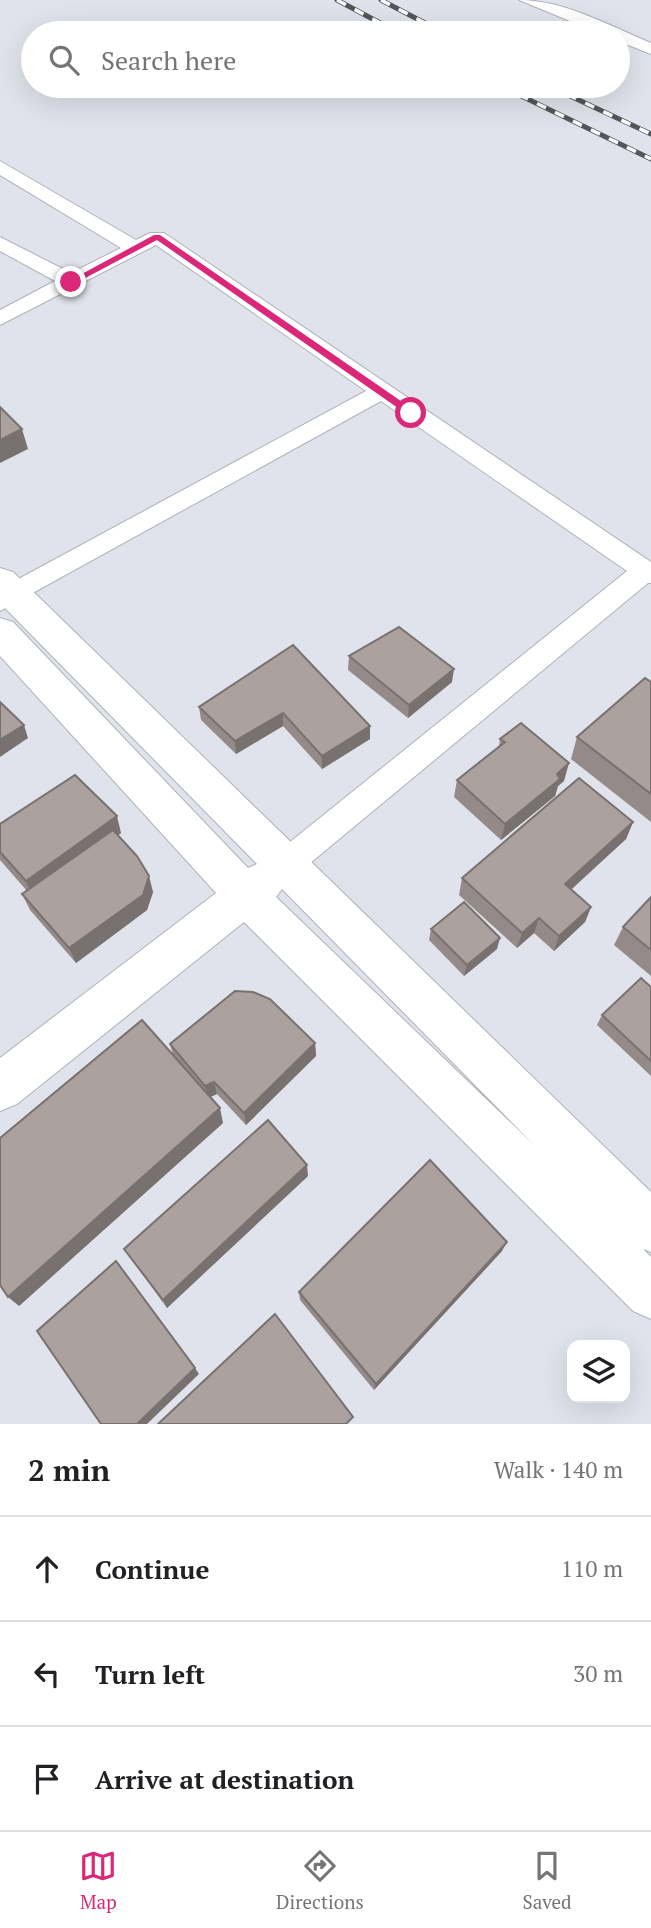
<!DOCTYPE html>
<html lang="en">
<head>
<meta charset="utf-8">
<style>
  :root { --surface:#fff; --page:#f6f6f6; --text:#202124; --muted:#757577; --line:#e0e0e0; --accent:#db2777 }
  body { margin:0; font-family:"PT Serif",serif; background:var(--page); color:var(--text) }
  .controls { position:absolute; right:21px; bottom:21px; display:grid; overflow:hidden; border-radius:14px; box-shadow:0 7px 28px #0002 }
  .controls button { width:63px; height:63px; display:grid; place-items:center; padding:0; border:0; border-bottom:2px solid var(--line); background:var(--surface); color:var(--text); font:35px sans-serif }
  .stop { position:absolute; width:21px; height:21px; margin:-16px; border:5px solid #db2777; border-radius:50%; background:#fff }
  .stop.end { background:#db2777; border-color:#fff; box-shadow:0 2px 7px #0008 }
  .list { margin:0; padding:0; list-style:none }
  h2 { display:flex; justify-content:space-between; align-items:center; height:91px; margin:0; padding:0 28px; font-size:30px }
  h2 small { font-size:23px; font-weight:400; color:var(--muted) }
  .list li { display:grid; grid-template-columns:46px 1fr auto; gap:21px; align-items:center; box-sizing:border-box; height:105px; padding:0 28px; border-top:2px solid var(--line) }
  .list b { display:block; font-size:26px; white-space:nowrap }
  .list em { font-size:23px; font-style:normal; color:var(--muted) }
  .icon { flex:none; width:38px; height:38px; fill:none; stroke:currentColor; stroke-width:2; stroke-linecap:round; stroke-linejoin:round }
  .map { position:relative; flex:none; width:651px; height:1424px; overflow:hidden }
  .search { position:absolute; background:var(--surface); box-shadow:0 7px 28px #0002; left:21px; right:21px; top:21px; height:77px; display:flex; align-items:center; gap:18px; box-sizing:border-box; padding:0 24px; border-radius:38px; color:var(--muted); font-size:26px }
  .sheet { height:406px; background:var(--surface) }
  nav { display:flex; justify-content:space-around; align-items:center; box-sizing:border-box; height:98px; border-top:2px solid var(--line); background:var(--surface); font-size:19px; color:var(--muted) }
  nav a { display:grid; justify-items:center; gap:4px }
  nav .on { color:var(--accent) }
  .map>svg:first-child { display:block }
</style>
</head>
<body>
<div class="map">
<svg width="651" height="1424" viewBox="0 0 651 1424">
  <rect width="100%" height="100%" fill="#e0e3eb"/>
  <g fill="none" stroke-linecap="round" stroke-linejoin="round">
    <g stroke="#aeb2b9" stroke-width="2">
      <g id="street">
        <path d="M519,0C564,0 610,26 651,43V54L618,41V33H599Z"/>
        <polygon points="0,161 136,240 150,233 164,233 651,562 651,583 648,583 297,874 286,878 275,874 271,864 275,854 627,571 381,401 0,611 0,589 366,391 156,245 0,325 0,310 55,281 0,251 0,237 71,273 121,248 0,175"/>
      </g>
    </g>
    <g stroke="#aeb2b9" stroke-width="2">
      <path id="secondary" d="M0,568L13,572L651,1192V1252L643,1249L651,1257V1319L633,1311L244,922L17,1104L0,1111V1058L216,893L0,656V618L13,622L248,868L257,864L0,603ZM282,889L534,1145L276,897Z"/>
    </g>
    <use href="#street" fill="#fff" fill-rule="evenodd"/>
    <use href="#secondary" fill="#fff" fill-rule="evenodd"/>
    <g stroke="#54565a" stroke-width="5">
      <g id="rail">
        <polyline points="337,0 399,33"/>
        <polyline points="381,0 444,33"/>
        <polyline points="501,86 651,159"/>
        <polyline points="549,86 651,134"/>
      </g>
    </g>
    <use href="#rail" stroke="#fff" stroke-width="3.5" stroke-dasharray="10" stroke-linecap="butt"/>
  </g>
  <g fill="#938a89">
    <polygon points="293,645 370,739 322,769 283,726 236,754 201,720 199,707"/>
    <polygon points="349,656 452,682 408,718 348,670"/>
    <polygon points="651,682 651,822 571,759 577,737"/>
    <polygon points="500,739 564,781 558,786 555,796 501,840 454,797 457,780 499,747"/>
    <polygon points="633,822 626,839 571,890 591,907 585,922 554,951 534,933 517,948 459,895 462,878"/>
    <polygon points="0,824 121,833 118,835 153,892 147,910 76,963 30,910 22,894 27,891 0,860"/>
    <polygon points="651,897 651,976 614,945 623,927"/>
    <polygon points="431,929 497,949 464,976 429,940"/>
    <polygon points="651,987 651,1076 597,1025 602,1015"/>
    <polygon points="315,1043 316,1056 246,1125 217,1094 210,1097 223,1123 19,1306 173,1055 170,1044"/>
    <polygon points="308,1176 167,1308 124,1249"/>
    <polygon points="502,1251 374,1390 300,1300 299,1292"/>
  </g>
  <g fill="#78716f">
    <polygon points="22,429 28,449 0,463 0,440"/>
    <polygon points="454,669 452,682 408,718 409,705"/>
    <polygon points="283,713 283,726 236,754 235,741"/>
    <polygon points="24,725 28,738 0,757 0,740"/>
    <polygon points="370,726 370,739 322,769 322,756"/>
    <polygon points="569,763 564,781 558,786 555,796 501,840 505,824 557,774"/>
    <polygon points="117,816 121,833 33,897 26,881"/>
    <polygon points="633,822 626,839 559,900 565,884"/>
    <polygon points="149,876 153,892 147,910 76,963 69,948"/>
    <polygon points="591,907 585,922 554,951 559,936"/>
    <polygon points="539,918 534,933 517,948 522,933"/>
    <polygon points="500,938 497,949 464,976 467,965"/>
    <polygon points="315,1043 316,1056 246,1125 244,1113"/>
    <polygon points="214,1082 217,1094 208,1098 205,1086"/>
    <polygon points="220,1108 223,1123 19,1306 8,1297"/>
    <polygon points="307,1165 308,1176 167,1308 163,1300"/>
    <polygon points="507,1242 502,1251 374,1390 376,1384"/>
    <polygon points="195,1368 199,1374 147,1424 137,1424"/>
  </g>
  <g fill="#aba19f" stroke="#78716f" stroke-width="2">
    <polygon points="0,407 22,429 0,440"/>
    <polygon points="399,627 454,669 409,705 349,656"/>
    <polygon points="293,645 370,726 322,756 283,713 235,741 199,707"/>
    <polygon points="645,678 651,682 651,794 577,737"/>
    <polygon points="0,702 24,725 0,740"/>
    <polygon points="521,723 569,763 557,774 560,779 505,824 457,780 505,742 500,739"/>
    <polygon points="75,775 117,816 26,881 0,852 0,824"/>
    <polygon points="579,778 633,822 565,884 591,907 559,936 539,918 522,933 462,878"/>
    <polygon points="113,830 137,856 149,876 143,895 69,948 22,894"/>
    <polygon points="651,897 651,950 623,927"/>
    <polygon points="464,902 500,938 467,965 431,929"/>
    <polygon points="641,978 651,987 651,1061 602,1015"/>
    <polygon points="235,991 253,992 270,999 315,1043 244,1113 214,1082 205,1086 170,1044"/>
    <polygon points="142,1020 220,1108 8,1297 0,1285 0,1138"/>
    <polygon points="268,1120 307,1165 163,1300 124,1249"/>
    <polygon points="430,1160 507,1242 376,1384 299,1292"/>
    <polygon points="116,1261 195,1368 137,1424 101,1424 37,1331"/>
    <polygon points="275,1314 353,1417 346,1424 158,1424"/>
  </g>
  <polygon fill="#db2777" points="154,235 160,235 414,410 414,415 408,415 157,240 74,284 67,282"/>
</svg>
<div class="controls">
<button><svg class="icon" aria-label="layers" viewBox="0 0 24 24"><path d="M12 4l9 5-9 5-9-5zM3 14l9 5 9-5"/></svg></button>
</div>
<div class="stop" style="left:411px;top:413px"></div>
<div class="stop end" style="left:71px;top:282px"></div>
<div class="search"><svg class="icon" aria-label="search" viewBox="0 0 24 24"><circle cx="10" cy="10" r="6"/><path d="M15 15l6 6"/></svg>Search here</div>
</div>
<section class="sheet">
<h2>2 min<small>Walk · 140 m</small></h2>
<ul class="list">
<li><svg class="icon" aria-label="ahead" viewBox="0 0 24 24"><path d="M12 20V5M6 11l6-6 6 6"/></svg><div><b>Continue</b></div><em>110 m</em></li>
<li><svg class="icon" aria-label="left" viewBox="0 0 24 24"><path d="M17 20v-9H6M10 6l-5 5 5 5"/></svg><div><b>Turn left</b></div><em>30 m</em></li>
<li><svg class="icon" aria-label="arrive" viewBox="0 0 24 24"><path d="M6 21V4h12l-3 4 3 4H6"/></svg><div><b>Arrive at destination</b></div></li>
</ul>
</section>
<nav>
<a class="on"><svg class="icon" aria-label="map" viewBox="0 0 24 24"><path d="M3 6l6-2 6 2 6-2v14l-6 2-6-2-6 2zM9 4v14M15 6v14"/></svg>Map</a>
<a><svg class="icon" aria-label="directions" viewBox="0 0 24 24"><path d="M12 3l9 9-9 9-9-9zM9 14v-3h6M13 9l2 2-2 2"/></svg>Directions</a>
<a><svg class="icon" aria-label="saved" viewBox="0 0 24 24"><path d="M7 4h10v16l-5-4-5 4z"/></svg>Saved</a>
</nav>
</body>
</html>
